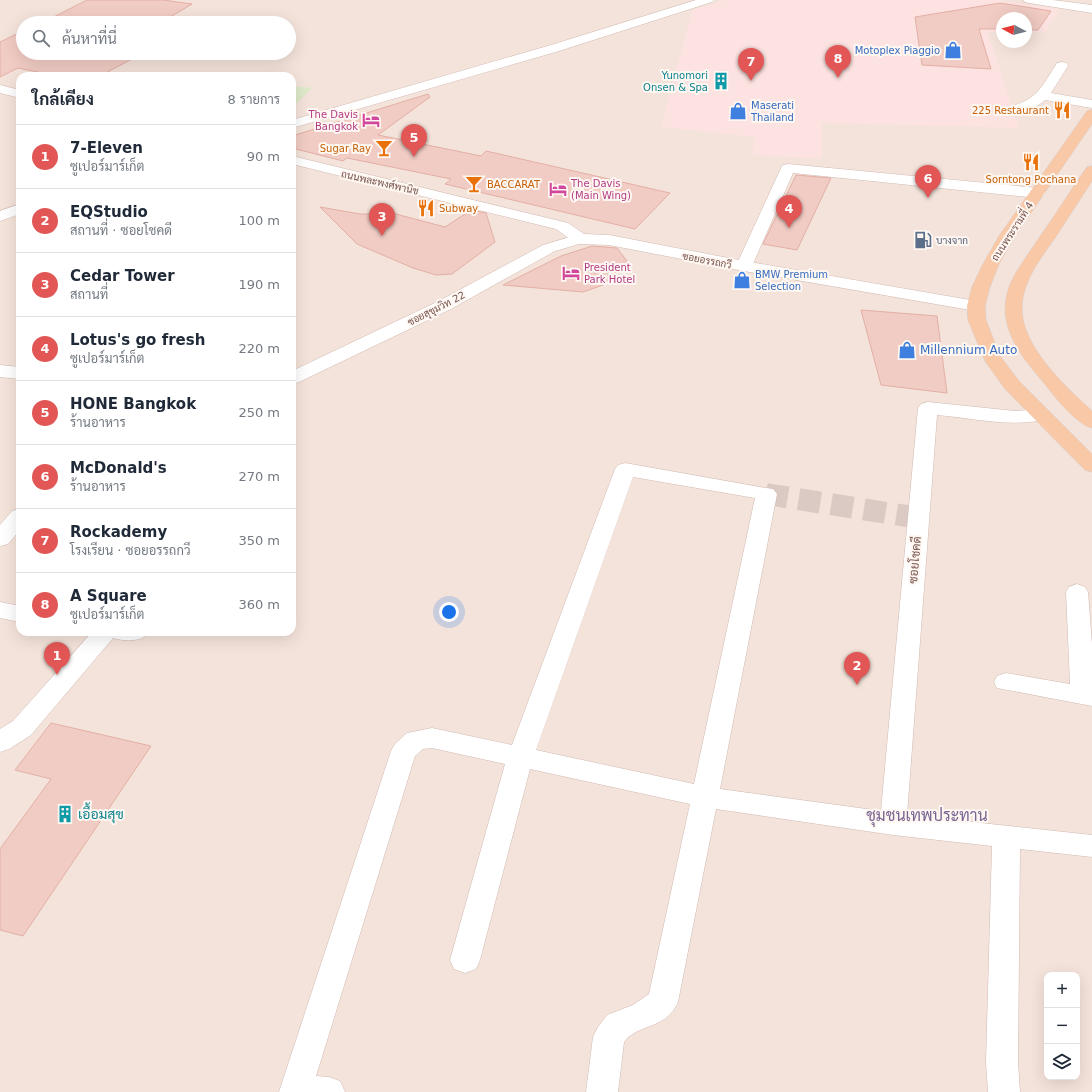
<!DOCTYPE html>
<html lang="th">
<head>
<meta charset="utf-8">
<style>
  :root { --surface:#fff; --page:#f6f6f7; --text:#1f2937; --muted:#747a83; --line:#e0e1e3; --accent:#e25655 }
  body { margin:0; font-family:"DejaVu Sans",Sarabun,sans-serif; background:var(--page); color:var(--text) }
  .controls { position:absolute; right:12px; bottom:12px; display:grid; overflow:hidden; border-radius:8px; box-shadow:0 4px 16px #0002 }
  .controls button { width:36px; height:36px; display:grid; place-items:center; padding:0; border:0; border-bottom:1px solid var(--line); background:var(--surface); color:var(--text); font:20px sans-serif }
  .compass { position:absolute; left:996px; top:12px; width:36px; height:36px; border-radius:50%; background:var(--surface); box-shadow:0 4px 16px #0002; rotate:277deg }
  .you { position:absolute; left:449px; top:612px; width:14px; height:14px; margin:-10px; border:3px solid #fff; border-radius:50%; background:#1a73e8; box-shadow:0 0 0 6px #1a73e833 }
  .badge { display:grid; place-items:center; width:26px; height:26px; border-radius:50%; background:var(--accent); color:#fff; font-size:13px; font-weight:700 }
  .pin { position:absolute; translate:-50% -33px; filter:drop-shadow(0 1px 2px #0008) }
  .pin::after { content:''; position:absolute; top:21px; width:14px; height:12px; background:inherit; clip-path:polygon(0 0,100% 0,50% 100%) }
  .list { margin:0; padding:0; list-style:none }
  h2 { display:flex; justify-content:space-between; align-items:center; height:52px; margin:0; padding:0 16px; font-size:17px }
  h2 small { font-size:13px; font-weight:400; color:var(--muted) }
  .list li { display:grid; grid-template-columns:26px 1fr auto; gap:12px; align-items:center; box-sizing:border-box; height:64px; padding:0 16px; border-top:1px solid var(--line) }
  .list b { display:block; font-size:15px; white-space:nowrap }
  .list p { margin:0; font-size:13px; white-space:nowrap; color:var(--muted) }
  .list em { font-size:13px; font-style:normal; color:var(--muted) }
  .icon { flex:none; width:22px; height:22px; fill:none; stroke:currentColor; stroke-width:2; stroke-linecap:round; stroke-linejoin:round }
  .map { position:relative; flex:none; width:1092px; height:1092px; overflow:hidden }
  .search { position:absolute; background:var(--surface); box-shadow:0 4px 16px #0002; left:16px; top:16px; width:280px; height:44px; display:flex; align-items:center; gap:10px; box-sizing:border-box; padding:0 14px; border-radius:22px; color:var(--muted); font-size:15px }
  .panel { position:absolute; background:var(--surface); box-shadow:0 4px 16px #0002; left:16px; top:72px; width:280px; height:564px; border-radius:12px }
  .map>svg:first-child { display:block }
</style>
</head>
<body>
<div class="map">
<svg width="1092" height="1092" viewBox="0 0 1092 1092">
  <rect width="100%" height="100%" fill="#fcf2ec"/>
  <path fill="#f4e3da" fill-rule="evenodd" d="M0,0H1092V1092H0ZM1002,18H1026V42H1002ZM23,23H289V53H23ZM20,76H292V632H20ZM1047,975H1077V1077H1047Z"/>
  <polygon fill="#fce2e0" points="724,0 998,0 1060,9 1045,33 1026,32 1026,18 1002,18 1002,32 988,32 1019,128 822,123 822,159 752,155 754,137 661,127 692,10"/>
  <polygon fill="#deeac9" points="292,86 312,88 297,103 292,102"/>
  <g fill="#f1ccc4" stroke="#e3afa4">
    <polygon points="87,0 163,0 192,4 160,23 42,23"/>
    <polygon points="1000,3 1051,11 1038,30 1026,30 1026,18 1002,18 1002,29 979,29 991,69 922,65 915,17"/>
    <polygon points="23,31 23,53 143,53 100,76 57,76 18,68 0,77 0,42"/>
    <polygon points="428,94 430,97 378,135 481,156 486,151 670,193 635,229 445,184 451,179 347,158 343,161 292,148 292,136"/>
    <polygon points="796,175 831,178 797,250 763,244"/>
    <polygon points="320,207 360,214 396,214 445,227 471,210 486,213 495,242 452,274 436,275 413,268 357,244"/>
    <polygon points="592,246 617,248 627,261 603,285 583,292 503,285 561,256"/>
    <polygon points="861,310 937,316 947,393 881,385"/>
    <polygon points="51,723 151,746 23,936 0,930 0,849 51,779 15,770"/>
  </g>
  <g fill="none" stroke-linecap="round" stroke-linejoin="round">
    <polyline stroke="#dbcac4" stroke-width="22" stroke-dasharray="22 11" stroke-linecap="butt" points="766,494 919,518"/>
    <g stroke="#d2bab3" stroke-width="1">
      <g id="minor">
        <polygon points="696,0 714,0 712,2 559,51 292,128 292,120 551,45"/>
        <path d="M1062,62L1067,63L1068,66L1051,93L1092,100V108L1045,100C1035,109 1019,117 1005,114L1003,111L1005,108C1038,100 1040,89 1057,63Z"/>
        <polygon points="788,164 1038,188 1043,190 1046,193 1043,196 1038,198 793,173 752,266 750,270 744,271 738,270 736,266 781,168 783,165"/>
        <polygon points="20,204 20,214 0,221 0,211"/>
        <polygon points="580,234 586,236 588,239 586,242 555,251 451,309 299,382 292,384 292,371 439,301 543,245"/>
        <polygon points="0,365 20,367 20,379 0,377"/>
        <path d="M928,402L1015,411L1040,409L1047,411L1050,415L1047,419C1012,428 973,418 937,415L907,815L1092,835V857L1020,849L1018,1062L1020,1092H988L986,1062L992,846L893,835L716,809L678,1002C666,1030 638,1023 624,1042L618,1092H586L593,1037L598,1027L607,1015L633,1005L649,994L690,804L530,769L480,960L476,969L465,973L454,969L450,960L505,764L432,748L423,749L415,756L316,1076L329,1077L340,1081L345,1092H279L391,751L395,744L407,733L432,728L512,745L615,469L618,465L625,463L766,488L773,489L777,494L720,789L881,811L918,408L921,404ZM633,477L755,498L694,784L536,750Z"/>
        <polygon points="20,509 20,530 8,544 0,546 0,525 12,511"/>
        <polygon points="1077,584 1085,587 1088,592 1092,644 1092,706 997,688 994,682 997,676 1006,673 1070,684 1066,592 1069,587"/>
        <polygon points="0,602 20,606 20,622 0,618"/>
        <path d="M92,632H147L143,638C133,641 124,641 113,638L31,735L9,749L0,752V729L13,721Z"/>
      </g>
    </g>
    <g stroke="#d2bab3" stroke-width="1">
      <g id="tertiary">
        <polygon points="1023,0 1053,0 1092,5 1092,13 1029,3 1025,2"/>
        <polygon points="0,85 20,90 20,98 0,93"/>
        <polygon points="292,156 568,223 584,234 609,235 744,261 976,301 982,302 985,306 982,310 976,311 744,271 609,245 580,244 574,242 556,229 292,164"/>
      </g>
    </g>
    <g stroke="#d9cfcd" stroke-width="1">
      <g id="primary">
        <polygon points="1092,110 1092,124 1015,236 999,264 990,287 985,306 986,320 1000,356 1019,381 1092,454 1092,472 1085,470 1005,389 985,361 968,320 967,306 972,287 983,264 999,236 1087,111"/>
        <path d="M1092,166V181C1081,198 1070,215 1059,232C1044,255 1022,279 1022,308C1021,346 1066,387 1092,411V428C1076,424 1054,396 1044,383C1017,352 992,319 1013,278C1021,263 1032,249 1041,235C1057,213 1071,189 1087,167Z"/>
      </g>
    </g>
    <use href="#minor" fill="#fff" fill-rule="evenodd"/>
    <use href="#tertiary" fill="#fff" fill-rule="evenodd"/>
    <use href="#primary" fill="#f8c8a7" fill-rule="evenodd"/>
  </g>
  <defs>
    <g id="shop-bare" transform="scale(1.38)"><path d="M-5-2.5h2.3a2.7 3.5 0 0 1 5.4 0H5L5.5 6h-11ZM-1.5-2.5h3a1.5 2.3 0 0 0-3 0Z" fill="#3f7fe0" stroke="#fff7f2" stroke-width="2.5" paint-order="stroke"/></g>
    <g id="building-bare" transform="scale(1.38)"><path d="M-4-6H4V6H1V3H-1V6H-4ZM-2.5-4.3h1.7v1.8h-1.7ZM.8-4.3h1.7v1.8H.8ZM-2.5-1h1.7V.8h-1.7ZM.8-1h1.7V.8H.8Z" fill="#0f9aa8" stroke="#fff7f2" stroke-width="2.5" paint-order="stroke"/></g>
    <g id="restaurant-bare" transform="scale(1.38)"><path d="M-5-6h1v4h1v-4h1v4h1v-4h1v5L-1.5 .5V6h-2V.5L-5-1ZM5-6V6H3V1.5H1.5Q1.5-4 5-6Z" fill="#e8710a" stroke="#fff7f2" stroke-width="2.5" paint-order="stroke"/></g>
    <g id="hotel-bare" transform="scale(1.38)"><path d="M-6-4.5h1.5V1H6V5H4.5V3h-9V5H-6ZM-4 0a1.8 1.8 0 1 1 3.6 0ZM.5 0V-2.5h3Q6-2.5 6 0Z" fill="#d1479c" stroke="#fff7f2" stroke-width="2.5" paint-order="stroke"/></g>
    <g id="bar-bare" transform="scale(1.38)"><path d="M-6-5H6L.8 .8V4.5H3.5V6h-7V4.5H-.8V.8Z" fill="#e8710a" stroke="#fff7f2" stroke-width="2.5" paint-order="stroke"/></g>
    <g id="fuel-bare" transform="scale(1.38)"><path d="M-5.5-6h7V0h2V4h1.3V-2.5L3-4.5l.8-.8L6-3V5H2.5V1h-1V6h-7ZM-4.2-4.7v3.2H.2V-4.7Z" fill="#5c6f8a" stroke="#fff7f2" stroke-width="2.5" paint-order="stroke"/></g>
  </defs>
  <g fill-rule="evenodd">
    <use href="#shop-bare" x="953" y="50"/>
    <use href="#building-bare" x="721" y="81"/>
    <use href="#restaurant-bare" x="1062" y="110"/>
    <use href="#shop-bare" x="738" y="111"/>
    <use href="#hotel-bare" x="371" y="120"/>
    <use href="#bar-bare" x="384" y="148"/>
    <use href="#restaurant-bare" x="1031" y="162"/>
    <use href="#bar-bare" x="474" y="184"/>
    <use href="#hotel-bare" x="558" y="189"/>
    <use href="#restaurant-bare" x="426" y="208"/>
    <use href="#fuel-bare" x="923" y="240"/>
    <use href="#hotel-bare" x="571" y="273"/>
    <use href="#shop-bare" x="742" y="280"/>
    <use href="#shop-bare" x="907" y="350"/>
    <use href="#building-bare" x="65" y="814"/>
  </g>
  <g text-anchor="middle" stroke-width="4" stroke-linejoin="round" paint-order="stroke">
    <g font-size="10" fill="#366cbe" stroke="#fff7f2" text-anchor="start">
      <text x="940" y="54" text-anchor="end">Motoplex Piaggio</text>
      <text x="751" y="109">Maserati<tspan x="751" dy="12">Thailand</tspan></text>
      <text x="755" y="278">BMW Premium<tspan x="755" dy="12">Selection</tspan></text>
    </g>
    <g font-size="10" fill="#0d838f" stroke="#fff7f2" text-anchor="end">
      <text x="708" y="79">Yunomori<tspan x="708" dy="12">Onsen &amp; Spa</tspan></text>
    </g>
    <g font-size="10" fill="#c56008" stroke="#fff7f2" text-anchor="end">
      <text x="1049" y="114">225 Restaurant</text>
      <text x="371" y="152">Sugar Ray</text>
      <text x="1031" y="183" text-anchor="middle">Sorntong Pochana</text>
      <text x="487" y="188" text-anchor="start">BACCARAT</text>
      <text x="439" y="212" text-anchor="start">Subway</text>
    </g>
    <g font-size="10" fill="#b23c85" stroke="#fff7f2" text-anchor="start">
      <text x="358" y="118" text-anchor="end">The Davis<tspan x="358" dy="12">Bangkok</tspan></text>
      <text x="571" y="187">The Davis<tspan x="571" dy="12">(Main Wing)</tspan></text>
      <text x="584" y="271">President<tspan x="584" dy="12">Park Hotel</tspan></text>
    </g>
    <g font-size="10" fill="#78544e" stroke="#fff7f2">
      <text transform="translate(380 182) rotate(13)" y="4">ถนนพละพงศ์พานิช</text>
      <text transform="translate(1012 231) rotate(-57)" y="4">ถนนพระรามที่ 4</text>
      <text transform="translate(707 260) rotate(11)" y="4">ซอยอรรถกวี</text>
      <text transform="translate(436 308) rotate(-27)" y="4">ซอยสุขุมวิท 22</text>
    </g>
    <g font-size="10" fill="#4e5e75" stroke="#fff7f2" text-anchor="start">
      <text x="936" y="244">บางจาก</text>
    </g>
    <g font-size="12" fill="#366cbe" stroke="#fff7f2" text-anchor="start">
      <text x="920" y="354">Millennium Auto</text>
    </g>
    <g font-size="12" fill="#78544e" stroke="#fff7f2">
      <text transform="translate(915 560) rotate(-85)" y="4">ซอยโชคดี</text>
    </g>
    <g font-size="14" fill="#0d838f" stroke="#fff7f2" text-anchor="start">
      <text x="78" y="819">เอื้อมสุข</text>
    </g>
    <g font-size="16" fill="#7a6693" stroke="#fff7f2">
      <text x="927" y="821">ชุมชนเทพประทาน</text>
    </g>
  </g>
</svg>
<div class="controls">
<button>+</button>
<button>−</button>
<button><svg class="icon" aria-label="layers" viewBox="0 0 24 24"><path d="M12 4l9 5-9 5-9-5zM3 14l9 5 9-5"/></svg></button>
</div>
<svg class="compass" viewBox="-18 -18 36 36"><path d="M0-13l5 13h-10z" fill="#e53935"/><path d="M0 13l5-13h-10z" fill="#747a83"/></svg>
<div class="you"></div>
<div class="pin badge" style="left:57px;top:675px">1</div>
<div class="pin badge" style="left:857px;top:685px">2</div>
<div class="pin badge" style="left:382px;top:236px">3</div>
<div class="pin badge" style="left:789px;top:228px">4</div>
<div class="pin badge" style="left:414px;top:157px">5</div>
<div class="pin badge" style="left:928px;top:198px">6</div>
<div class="pin badge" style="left:751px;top:81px">7</div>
<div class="pin badge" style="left:838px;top:78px">8</div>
<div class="search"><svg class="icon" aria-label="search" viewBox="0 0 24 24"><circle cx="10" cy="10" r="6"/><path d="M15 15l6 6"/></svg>ค้นหาที่นี่</div>
<section class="panel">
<h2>ใกล้เคียง<small>8 รายการ</small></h2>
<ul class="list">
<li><span class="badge">1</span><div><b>7-Eleven</b><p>ซูเปอร์มาร์เก็ต</p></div><em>90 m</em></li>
<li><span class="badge">2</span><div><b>EQStudio</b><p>สถานที่ · ซอยโชคดี</p></div><em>100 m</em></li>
<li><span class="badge">3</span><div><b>Cedar Tower</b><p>สถานที่</p></div><em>190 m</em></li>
<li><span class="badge">4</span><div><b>Lotus's go fresh</b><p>ซูเปอร์มาร์เก็ต</p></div><em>220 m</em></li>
<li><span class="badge">5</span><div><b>HONE Bangkok</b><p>ร้านอาหาร</p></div><em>250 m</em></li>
<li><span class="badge">6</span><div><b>McDonald's</b><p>ร้านอาหาร</p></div><em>270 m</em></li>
<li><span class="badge">7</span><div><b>Rockademy</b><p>โรงเรียน · ซอยอรรถกวี</p></div><em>350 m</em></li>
<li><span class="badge">8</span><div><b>A Square</b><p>ซูเปอร์มาร์เก็ต</p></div><em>360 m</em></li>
</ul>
</section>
</div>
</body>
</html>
